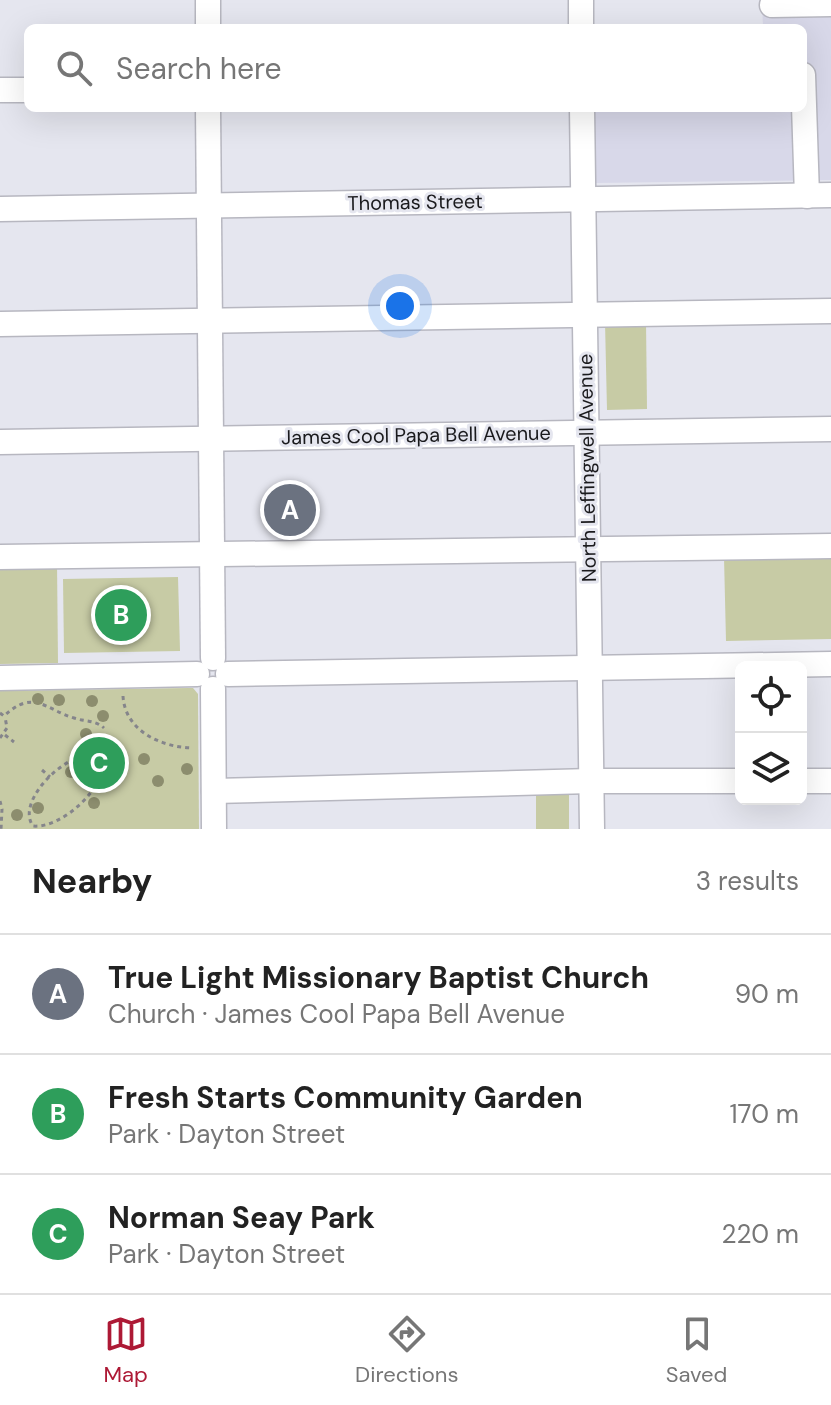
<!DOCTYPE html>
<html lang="en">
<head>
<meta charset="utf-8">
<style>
  :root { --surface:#fff; --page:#f6f6f6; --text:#222; --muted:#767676; --line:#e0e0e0; --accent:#ad1935 }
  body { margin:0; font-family:"DM Sans",sans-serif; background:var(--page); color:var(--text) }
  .controls { position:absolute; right:24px; bottom:24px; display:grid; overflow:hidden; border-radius:12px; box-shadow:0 8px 32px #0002 }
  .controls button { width:72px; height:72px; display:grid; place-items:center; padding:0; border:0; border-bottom:2px solid var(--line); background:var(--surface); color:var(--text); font:40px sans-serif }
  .you { position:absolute; left:400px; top:306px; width:28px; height:28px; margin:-20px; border:6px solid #fff; border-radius:50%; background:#1a73e8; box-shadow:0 0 0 12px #1a73e833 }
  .badge { display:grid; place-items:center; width:52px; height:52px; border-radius:50%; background:var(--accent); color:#fff; font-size:26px; font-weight:700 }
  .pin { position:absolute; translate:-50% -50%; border:4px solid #fff; box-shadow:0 2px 8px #0006 }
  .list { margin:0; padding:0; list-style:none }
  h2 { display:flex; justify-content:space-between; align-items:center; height:104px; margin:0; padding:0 32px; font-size:34px }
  h2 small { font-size:26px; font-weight:400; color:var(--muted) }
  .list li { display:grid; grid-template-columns:52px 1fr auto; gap:24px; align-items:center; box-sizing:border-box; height:120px; padding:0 32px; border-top:2px solid var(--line) }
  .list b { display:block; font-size:30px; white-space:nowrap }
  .list p { margin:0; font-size:26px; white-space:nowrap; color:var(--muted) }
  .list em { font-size:26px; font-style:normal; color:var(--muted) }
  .icon { flex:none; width:44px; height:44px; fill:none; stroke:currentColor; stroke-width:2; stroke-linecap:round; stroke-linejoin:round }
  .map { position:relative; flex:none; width:831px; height:829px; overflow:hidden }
  .search { position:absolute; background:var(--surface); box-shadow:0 8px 32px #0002; left:24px; right:24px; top:24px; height:88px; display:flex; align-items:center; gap:20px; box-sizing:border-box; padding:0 28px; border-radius:12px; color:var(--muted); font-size:30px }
  .sheet { height:464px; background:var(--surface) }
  nav { display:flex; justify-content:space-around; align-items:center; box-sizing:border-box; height:112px; border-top:2px solid var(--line); background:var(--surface); font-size:22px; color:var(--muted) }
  nav a { display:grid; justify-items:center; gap:4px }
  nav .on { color:var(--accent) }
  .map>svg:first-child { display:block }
</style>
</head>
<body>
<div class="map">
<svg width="831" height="829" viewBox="0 0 831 829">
  <rect width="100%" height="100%" fill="#e5e6ef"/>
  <polygon fill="#d8d8e9" points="762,0 831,0 831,180 595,183 594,108 803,108 803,28 763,28"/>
  <g fill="#c7cba5">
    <polygon points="646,321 647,409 607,410 605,322"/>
    <polygon points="831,554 831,639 726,641 724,557"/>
    <polygon points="57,562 58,663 0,664 0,563"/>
    <polygon points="178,577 180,651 64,653 63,579"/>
    <polygon points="188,688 193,688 198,694 199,829 0,829 0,691"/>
    <rect x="536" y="793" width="33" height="36"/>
  </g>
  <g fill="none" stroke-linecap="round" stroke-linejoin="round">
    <g stroke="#b7b7c0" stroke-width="27">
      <g id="minor">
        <polyline points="208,0 208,28"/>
        <polyline points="581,0 581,28"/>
        <polyline points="772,5 831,4"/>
        <polyline points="803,75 807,196"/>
        <polyline points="0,90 28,90"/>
        <polyline points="208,108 213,658"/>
        <polyline points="582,108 592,829"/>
        <polyline points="0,209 831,195"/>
        <polyline points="0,324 831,311"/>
        <polyline points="0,442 831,429"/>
        <polyline points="0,557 831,546"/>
        <polyline points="228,674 831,664"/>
        <polyline points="0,678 197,674"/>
        <polyline points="213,689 214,829"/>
        <polyline points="801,781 831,781"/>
        <polyline points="214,791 591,781 741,781"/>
      </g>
    </g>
    <g stroke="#85858b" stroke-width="3" stroke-dasharray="4 4" stroke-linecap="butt">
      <path d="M123,696C125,731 161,747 192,748"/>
      <path d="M0,713L4,716C34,688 46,710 74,718C86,722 95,720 104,728"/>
      <polyline points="5,735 14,742"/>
      <polyline points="0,738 7,728 5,717"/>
      <path d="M100,756C112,784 62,829 33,826C14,800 72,745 100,756L103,753"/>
      <polyline points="42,770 50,777"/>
      <polyline points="0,801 2,809 1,829"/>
    </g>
    <use href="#minor" stroke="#fff" stroke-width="24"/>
  </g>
  <g fill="#8c8d6e">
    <circle cx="38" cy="699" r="6"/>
    <circle cx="59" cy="700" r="6"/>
    <circle cx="92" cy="701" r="6"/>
    <circle cx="103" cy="716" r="6"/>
    <circle cx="86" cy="734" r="6"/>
    <circle cx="144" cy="759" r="6"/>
    <circle cx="187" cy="769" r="6"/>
    <circle cx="112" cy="770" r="6"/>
    <circle cx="71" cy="772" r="6"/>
    <circle cx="89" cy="779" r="6"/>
    <circle cx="158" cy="781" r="6"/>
    <circle cx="94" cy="803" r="6"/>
    <circle cx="38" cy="808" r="6"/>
    <circle cx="17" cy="815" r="6"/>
  </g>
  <g text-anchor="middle" stroke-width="6" stroke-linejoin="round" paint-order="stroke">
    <g font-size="20" fill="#1a1a1d" stroke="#e5e6ef">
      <text transform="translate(415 202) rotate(-1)" y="7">Thomas Street</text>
      <text transform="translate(416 435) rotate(-1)" y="7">James Cool Papa Bell Avenue</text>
      <text transform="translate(587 468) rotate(-91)" y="7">North Leffingwell Avenue</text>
    </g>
  </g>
</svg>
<div class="controls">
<button><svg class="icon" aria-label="locate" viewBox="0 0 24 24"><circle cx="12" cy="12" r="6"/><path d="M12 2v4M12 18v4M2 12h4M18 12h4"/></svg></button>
<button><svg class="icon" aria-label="layers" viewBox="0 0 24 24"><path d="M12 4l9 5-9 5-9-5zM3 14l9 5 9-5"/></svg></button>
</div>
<div class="you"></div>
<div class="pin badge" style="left:290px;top:510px;background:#6b7280">A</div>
<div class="pin badge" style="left:121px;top:615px;background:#2e9e5b">B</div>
<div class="pin badge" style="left:99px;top:763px;background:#2e9e5b">C</div>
<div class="search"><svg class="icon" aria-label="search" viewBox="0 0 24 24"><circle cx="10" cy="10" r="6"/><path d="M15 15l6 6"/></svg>Search here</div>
</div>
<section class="sheet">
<h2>Nearby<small>3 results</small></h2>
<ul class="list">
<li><span class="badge" style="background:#6b7280">A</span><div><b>True Light Missionary Baptist Church</b><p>Church · James Cool Papa Bell Avenue</p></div><em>90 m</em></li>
<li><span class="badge" style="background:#2e9e5b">B</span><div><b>Fresh Starts Community Garden</b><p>Park · Dayton Street</p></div><em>170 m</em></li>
<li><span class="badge" style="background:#2e9e5b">C</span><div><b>Norman Seay Park</b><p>Park · Dayton Street</p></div><em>220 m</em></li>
</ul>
</section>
<nav>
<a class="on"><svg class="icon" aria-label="map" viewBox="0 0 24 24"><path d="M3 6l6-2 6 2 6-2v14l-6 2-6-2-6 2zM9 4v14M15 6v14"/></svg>Map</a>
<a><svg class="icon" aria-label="directions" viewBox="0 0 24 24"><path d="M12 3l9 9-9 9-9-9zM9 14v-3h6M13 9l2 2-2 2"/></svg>Directions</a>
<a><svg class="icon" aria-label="saved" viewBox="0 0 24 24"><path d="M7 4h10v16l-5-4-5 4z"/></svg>Saved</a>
</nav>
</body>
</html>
